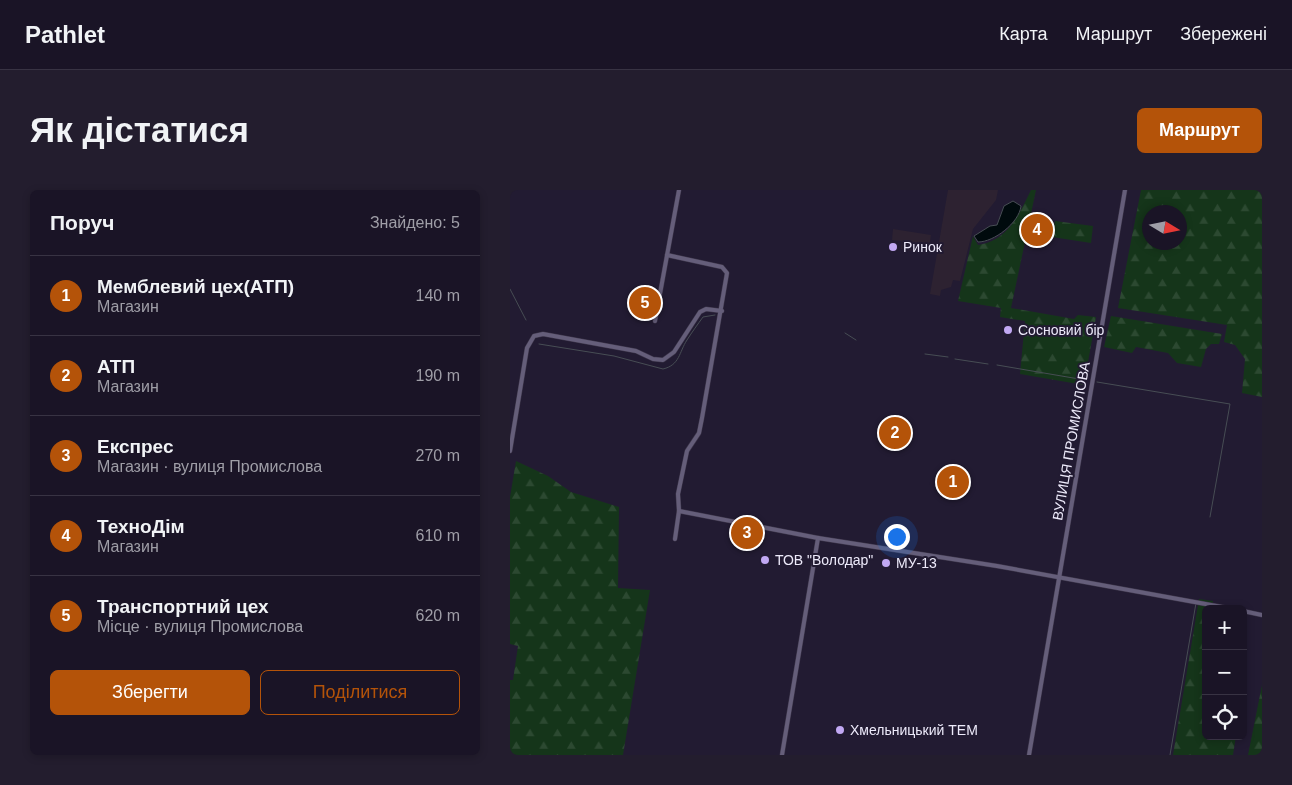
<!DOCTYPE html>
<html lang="uk">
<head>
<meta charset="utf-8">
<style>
  :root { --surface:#1a1426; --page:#231d2e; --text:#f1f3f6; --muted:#9f9ea7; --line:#383343; --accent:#b45309 }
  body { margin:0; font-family:Helvetica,sans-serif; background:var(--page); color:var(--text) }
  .controls { position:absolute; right:15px; bottom:15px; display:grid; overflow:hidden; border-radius:8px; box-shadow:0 2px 8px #0003 }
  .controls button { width:45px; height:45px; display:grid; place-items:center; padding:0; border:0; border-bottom:1px solid var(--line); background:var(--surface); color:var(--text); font:25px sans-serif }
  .compass { position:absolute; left:632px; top:15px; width:45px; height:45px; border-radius:50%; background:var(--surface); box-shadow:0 2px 8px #0003; rotate:100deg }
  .you { position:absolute; left:386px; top:346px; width:18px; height:18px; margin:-12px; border:4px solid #fff; border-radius:50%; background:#1a73e8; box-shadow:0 0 0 8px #1a73e833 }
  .badge { display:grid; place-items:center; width:32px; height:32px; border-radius:50%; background:var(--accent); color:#fff; font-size:16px; font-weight:700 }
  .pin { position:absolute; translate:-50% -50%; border:2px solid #fff; box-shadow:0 1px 5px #0006 }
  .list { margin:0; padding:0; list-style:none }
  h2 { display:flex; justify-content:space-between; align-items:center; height:65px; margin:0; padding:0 20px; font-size:21px }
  h2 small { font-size:16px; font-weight:400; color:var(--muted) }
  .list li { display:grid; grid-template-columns:32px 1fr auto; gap:15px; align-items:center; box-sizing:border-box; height:80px; padding:0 20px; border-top:1px solid var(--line) }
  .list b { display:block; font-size:19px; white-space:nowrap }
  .list p { margin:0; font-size:16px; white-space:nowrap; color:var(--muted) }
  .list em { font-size:16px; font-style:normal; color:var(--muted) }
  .actions { display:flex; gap:10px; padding:15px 20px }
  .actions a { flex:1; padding:11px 0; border:1px solid var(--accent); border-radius:8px; text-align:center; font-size:18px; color:var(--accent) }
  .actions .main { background:var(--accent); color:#fff }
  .icon { flex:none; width:28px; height:28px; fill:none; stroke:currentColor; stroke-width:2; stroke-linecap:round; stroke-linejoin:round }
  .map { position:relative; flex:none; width:752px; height:565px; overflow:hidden; border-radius:8px }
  header { display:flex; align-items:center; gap:30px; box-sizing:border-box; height:70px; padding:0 25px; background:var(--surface); border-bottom:1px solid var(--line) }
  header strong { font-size:24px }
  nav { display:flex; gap:28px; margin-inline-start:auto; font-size:18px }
  .intro { display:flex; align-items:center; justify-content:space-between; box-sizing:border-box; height:120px; padding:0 30px }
  h1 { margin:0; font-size:35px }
  .button { padding:12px 22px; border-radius:8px; background:var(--accent); color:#fff; font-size:18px; font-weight:700 }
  main { display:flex; gap:30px; padding:0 30px }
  aside { flex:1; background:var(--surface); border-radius:8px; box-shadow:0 2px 8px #0003 }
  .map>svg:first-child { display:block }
</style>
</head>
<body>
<header>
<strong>Pathlet</strong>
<nav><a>Карта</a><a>Маршрут</a><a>Збережені</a></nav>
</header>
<div class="intro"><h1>Як дістатися</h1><a class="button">Маршрут</a></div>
<main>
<aside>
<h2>Поруч<small>Знайдено: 5</small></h2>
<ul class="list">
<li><span class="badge">1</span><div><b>Мемблевий цех(АТП)</b><p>Магазин</p></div><em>140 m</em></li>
<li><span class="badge">2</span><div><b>АТП</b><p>Магазин</p></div><em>190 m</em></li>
<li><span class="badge">3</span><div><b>Експрес</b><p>Магазин · вулиця Промислова</p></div><em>270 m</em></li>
<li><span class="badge">4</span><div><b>ТехноДім</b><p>Магазин</p></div><em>610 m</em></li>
<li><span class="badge">5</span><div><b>Транспортний цех</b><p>Місце · вулиця Промислова</p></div><em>620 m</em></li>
</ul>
<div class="actions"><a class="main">Зберегти</a><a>Поділитися</a></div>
</aside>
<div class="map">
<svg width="752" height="565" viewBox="0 0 752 565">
  <defs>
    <pattern id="forest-firs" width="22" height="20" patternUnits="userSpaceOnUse" patternTransform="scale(1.25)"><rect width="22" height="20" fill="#15351a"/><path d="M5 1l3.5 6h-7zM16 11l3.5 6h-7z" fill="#2c4931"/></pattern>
  </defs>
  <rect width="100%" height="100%" fill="#221b32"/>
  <g fill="#2d2231">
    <polygon points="438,0 488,0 486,10 463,39 450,91 443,90 441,97 431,100 430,106 420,104"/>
    <polygon points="383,39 421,45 418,64 391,59 392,51 382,50"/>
  </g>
  <g fill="url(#forest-firs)" fill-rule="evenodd">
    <path d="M521,0H526L501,118L564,129L568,125L586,127L574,195L510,184L515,131L490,127L491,118L448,111L463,46L468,55C498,51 509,24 521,0Z"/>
    <path d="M631,0H752V207L732,203L735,169L725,155L714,152L717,135L608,118ZM639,22H669V52H639Z"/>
    <polygon points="545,31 583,36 581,53 542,47"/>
    <polygon points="601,126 712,144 709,154 701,154 696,159 691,177 667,173 658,163 626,157 622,163 594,157"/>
    <polygon points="6,271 38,286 61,302 109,317 108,398 140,400 113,565 0,565 0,490 3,490 8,456 0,454 0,307"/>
    <polygon points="689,409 703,411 702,419 696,419 694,466 696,467 696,546 726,546 723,565 663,565"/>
    <polygon points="752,495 752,565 738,565"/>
  </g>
  <path fill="#000a0d" stroke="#474d54" d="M503,11L511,16C509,33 484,52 468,52L464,46L480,36L487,35L494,16Z"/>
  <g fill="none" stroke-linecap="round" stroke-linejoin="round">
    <g stroke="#474d54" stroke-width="1">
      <polyline points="0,99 16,130"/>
      <polyline points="335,143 346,150"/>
      <path d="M29,154L104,166L153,179C170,175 169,162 177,150C182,142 188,134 193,127L205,125"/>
      <polyline points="415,164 438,167"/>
      <polyline points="445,169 478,174"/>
      <polyline points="487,175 575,190"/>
      <polyline points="587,192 720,214 700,327"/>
      <polyline points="660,565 686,413"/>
    </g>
    <g stroke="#3e374b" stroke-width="5">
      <g id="minor">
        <polyline points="157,65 212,77 217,83 192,228 189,243 177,261 168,304 169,321 165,349"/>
        <polyline points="145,131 169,0"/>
        <polyline points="0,261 17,158 24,146 33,144 126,161 143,169 153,170 164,162 190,122 196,119 212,121"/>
        <polyline points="169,321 308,348 272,565"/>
        <polyline points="308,348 487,376 723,419"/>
        <polyline points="733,421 752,425"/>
        <polyline points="519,565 615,0"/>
      </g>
    </g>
    <use href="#minor" stroke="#655e7a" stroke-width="4"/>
  </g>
  <g fill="#c1a8f3" stroke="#221b32" stroke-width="2">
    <circle cx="383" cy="57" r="5"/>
    <circle cx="498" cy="140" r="5"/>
    <circle cx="255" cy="370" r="5"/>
    <circle cx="376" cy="373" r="5"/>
    <circle cx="330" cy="540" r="5"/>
  </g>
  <g text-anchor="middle" stroke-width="4" stroke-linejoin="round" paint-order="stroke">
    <g font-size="14" fill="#edeafa" stroke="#221b32" text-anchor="start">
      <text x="393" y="62">Ринок</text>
      <text x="508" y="145">Сосновий бір</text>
      <text x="265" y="375">ТОВ "Володар"</text>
      <text x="386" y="378">МУ-13</text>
      <text x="340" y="545">Хмельницький ТЕМ</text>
    </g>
    <g font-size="14" fill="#edeafa" stroke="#221b32">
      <text transform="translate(561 251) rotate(-80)" y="5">ВУЛИЦЯ ПРОМИСЛОВА</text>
    </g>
  </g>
</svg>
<div class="controls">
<button>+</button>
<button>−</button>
<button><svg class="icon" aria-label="locate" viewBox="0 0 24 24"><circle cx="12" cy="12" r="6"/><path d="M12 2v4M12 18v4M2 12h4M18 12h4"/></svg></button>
</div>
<svg class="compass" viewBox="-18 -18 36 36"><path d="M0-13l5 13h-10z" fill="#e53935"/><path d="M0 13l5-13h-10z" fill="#9f9ea7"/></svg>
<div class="you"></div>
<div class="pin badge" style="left:443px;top:292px">1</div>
<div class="pin badge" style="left:385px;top:243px">2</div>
<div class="pin badge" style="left:237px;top:343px">3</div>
<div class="pin badge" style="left:527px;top:40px">4</div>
<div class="pin badge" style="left:135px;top:113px">5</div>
</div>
</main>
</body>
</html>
